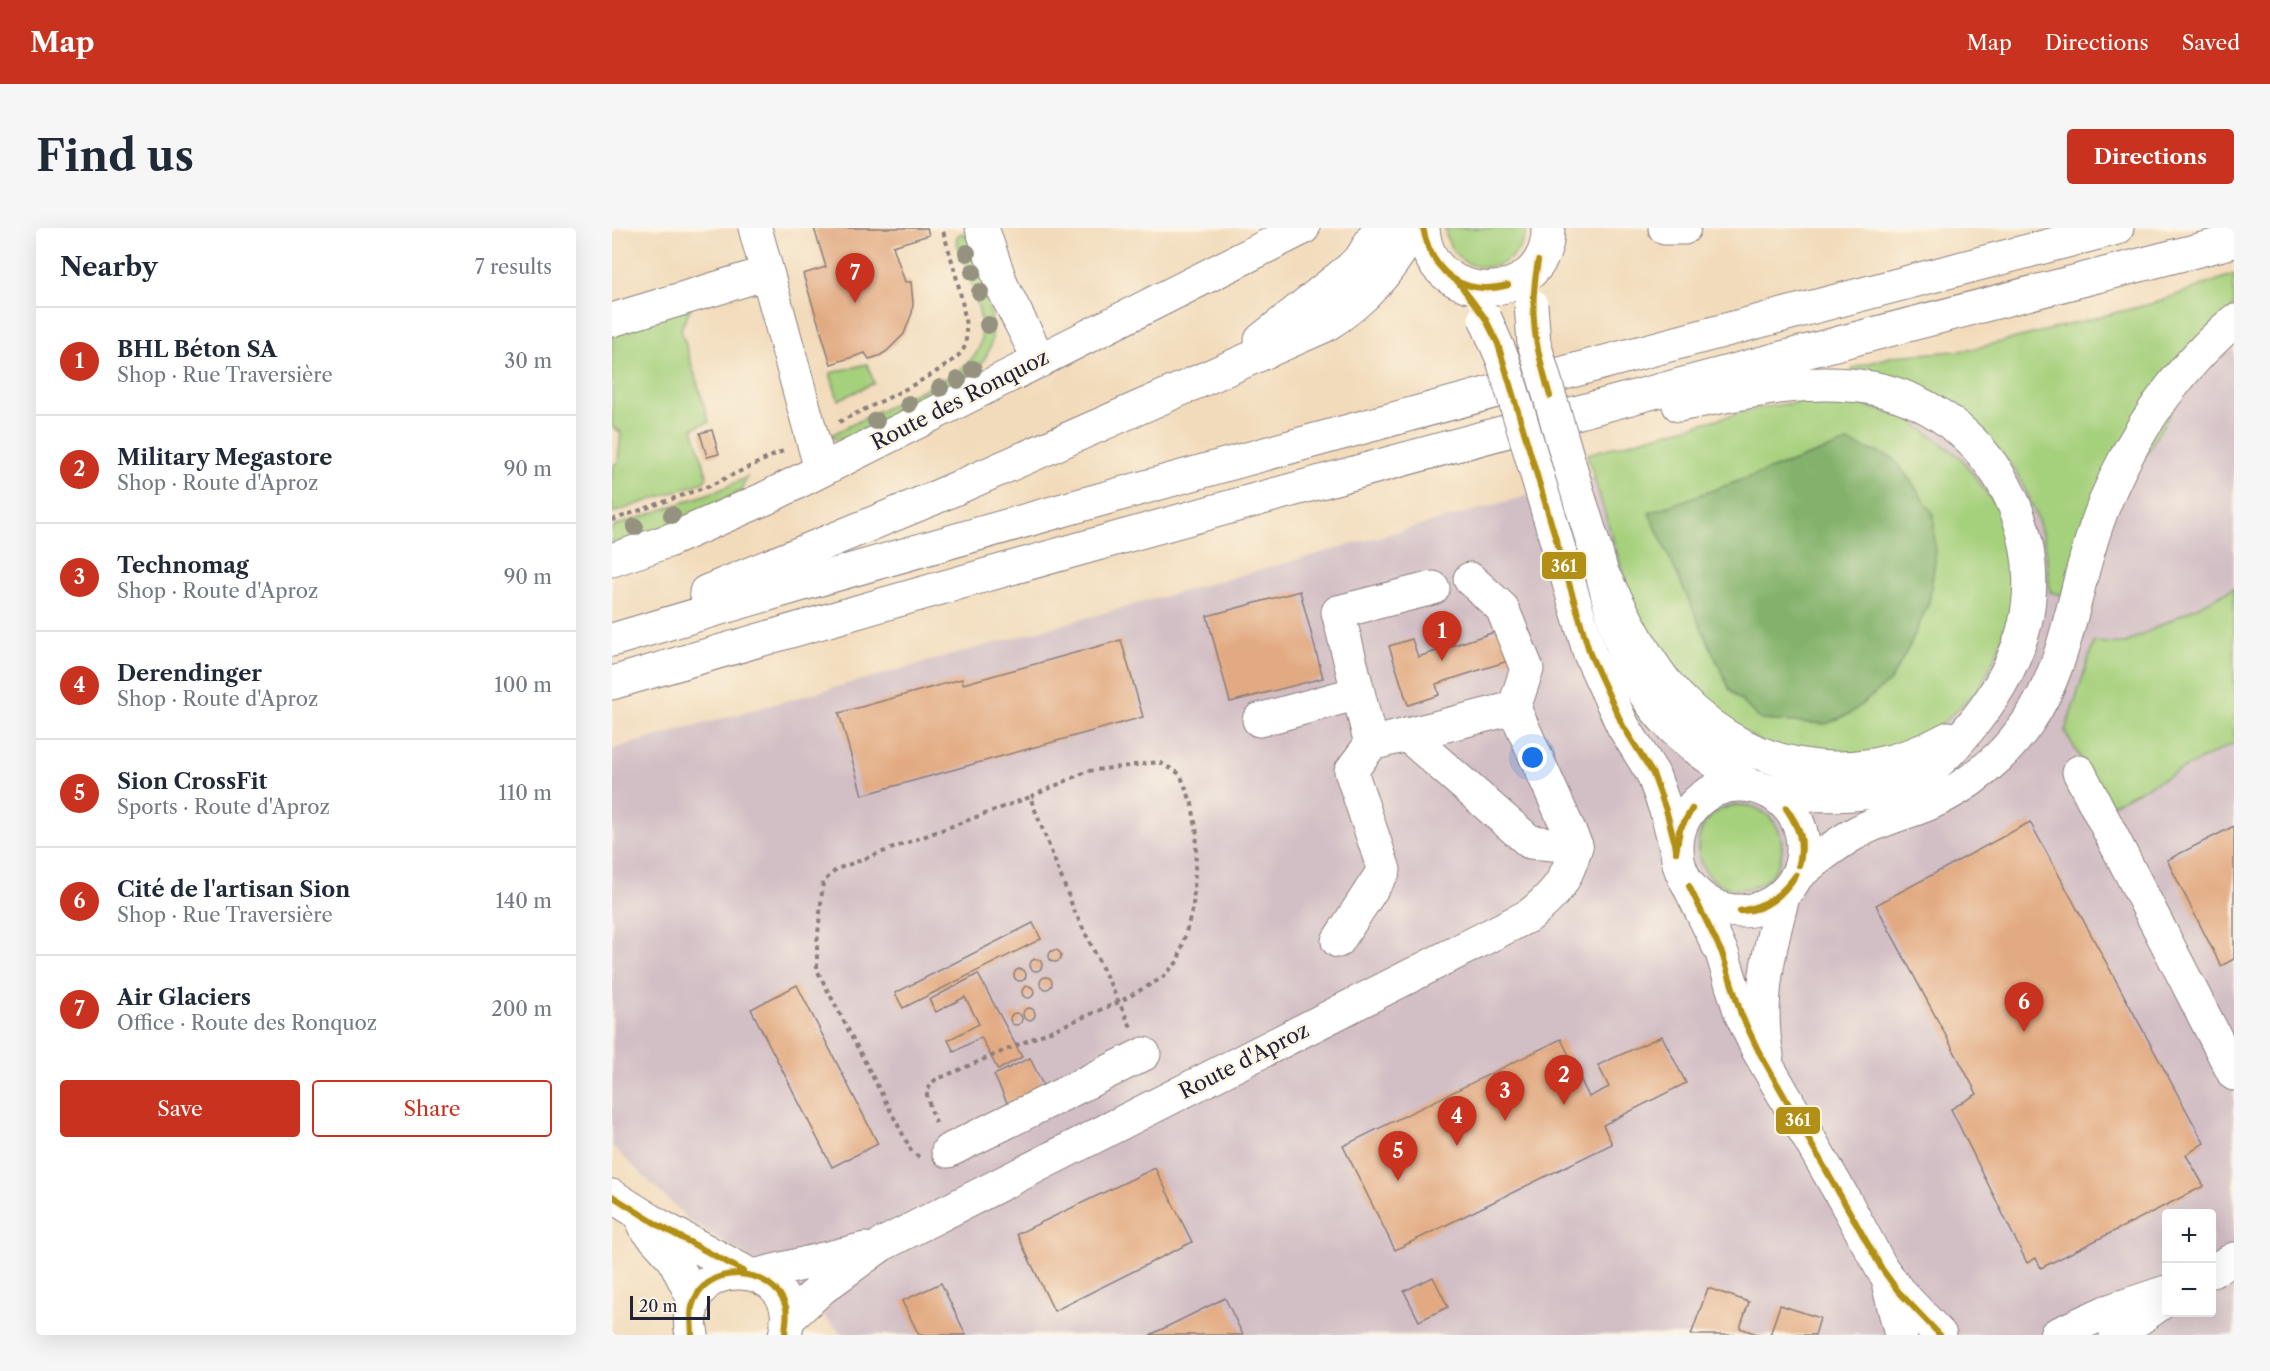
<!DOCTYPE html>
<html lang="en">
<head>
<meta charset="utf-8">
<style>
  :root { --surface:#fff; --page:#f6f6f7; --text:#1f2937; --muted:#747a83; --line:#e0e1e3; --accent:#c8321e }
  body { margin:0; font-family:"Libre Caslon Text",serif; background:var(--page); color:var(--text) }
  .controls { position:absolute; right:18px; bottom:18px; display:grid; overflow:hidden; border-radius:6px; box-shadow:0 6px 24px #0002 }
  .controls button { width:54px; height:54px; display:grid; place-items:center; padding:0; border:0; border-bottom:2px solid var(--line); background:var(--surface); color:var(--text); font:30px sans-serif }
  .scale { position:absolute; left:18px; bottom:15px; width:80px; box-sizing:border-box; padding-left:6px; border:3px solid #22223b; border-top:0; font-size:16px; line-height:21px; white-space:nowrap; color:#22223b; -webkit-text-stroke:4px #fcf5e5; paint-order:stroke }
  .you { position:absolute; left:921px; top:530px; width:21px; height:21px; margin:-15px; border:4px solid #fff; border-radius:50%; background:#1a73e8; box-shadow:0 0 0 9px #1a73e833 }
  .badge { display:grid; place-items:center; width:39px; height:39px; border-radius:50%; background:var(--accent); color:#fff; font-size:20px; font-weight:700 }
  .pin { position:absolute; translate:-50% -50px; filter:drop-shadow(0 2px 3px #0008) }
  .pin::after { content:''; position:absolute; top:32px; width:21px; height:18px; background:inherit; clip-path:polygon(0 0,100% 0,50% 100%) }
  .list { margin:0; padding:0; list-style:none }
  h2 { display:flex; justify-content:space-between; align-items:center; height:78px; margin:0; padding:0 24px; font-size:26px }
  h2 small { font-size:20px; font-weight:400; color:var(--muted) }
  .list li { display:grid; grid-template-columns:39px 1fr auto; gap:18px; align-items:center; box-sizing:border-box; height:108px; padding:0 24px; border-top:2px solid var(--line) }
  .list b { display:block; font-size:22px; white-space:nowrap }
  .list p { margin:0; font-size:20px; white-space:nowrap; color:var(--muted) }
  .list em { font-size:20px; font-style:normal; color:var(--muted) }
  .actions { display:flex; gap:12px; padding:18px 24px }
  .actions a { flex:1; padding:14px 0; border:2px solid var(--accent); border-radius:6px; text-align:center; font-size:21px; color:var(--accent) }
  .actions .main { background:var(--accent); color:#fff }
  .map { position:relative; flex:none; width:1622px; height:1107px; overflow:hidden; border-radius:6px }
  header { display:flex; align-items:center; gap:36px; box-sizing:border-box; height:84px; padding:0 30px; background:var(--accent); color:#fff }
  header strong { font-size:28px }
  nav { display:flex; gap:33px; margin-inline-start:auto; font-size:21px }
  .intro { display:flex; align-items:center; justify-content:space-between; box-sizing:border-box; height:144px; padding:0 36px }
  h1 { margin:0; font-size:42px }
  .button { padding:15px 27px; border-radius:6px; background:var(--accent); color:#fff; font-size:21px; font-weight:700 }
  main { display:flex; gap:36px; padding:0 36px }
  aside { flex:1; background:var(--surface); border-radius:6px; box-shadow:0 6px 24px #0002 }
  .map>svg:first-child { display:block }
</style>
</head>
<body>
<header>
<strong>Map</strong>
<nav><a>Map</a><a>Directions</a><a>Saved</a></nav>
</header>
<div class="intro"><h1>Find us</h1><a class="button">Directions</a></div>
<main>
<aside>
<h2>Nearby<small>7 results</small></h2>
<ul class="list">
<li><span class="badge">1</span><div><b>BHL Béton SA</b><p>Shop · Rue Traversière</p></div><em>30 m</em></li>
<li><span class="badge">2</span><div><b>Military Megastore</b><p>Shop · Route d'Aproz</p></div><em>90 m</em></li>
<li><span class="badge">3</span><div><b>Technomag</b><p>Shop · Route d'Aproz</p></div><em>90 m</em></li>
<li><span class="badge">4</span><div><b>Derendinger</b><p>Shop · Route d'Aproz</p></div><em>100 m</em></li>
<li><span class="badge">5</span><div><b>Sion CrossFit</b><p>Sports · Route d'Aproz</p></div><em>110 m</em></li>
<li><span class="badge">6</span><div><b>Cité de l'artisan Sion</b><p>Shop · Rue Traversière</p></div><em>140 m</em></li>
<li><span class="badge">7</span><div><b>Air Glaciers</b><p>Office · Route des Ronquoz</p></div><em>200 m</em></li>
</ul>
<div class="actions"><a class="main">Save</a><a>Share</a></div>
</aside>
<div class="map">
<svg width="1622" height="1107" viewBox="0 0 1622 1107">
  <rect width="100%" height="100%" fill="#fcf5e5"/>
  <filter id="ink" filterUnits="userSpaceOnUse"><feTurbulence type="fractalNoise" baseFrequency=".0167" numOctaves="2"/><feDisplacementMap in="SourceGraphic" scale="12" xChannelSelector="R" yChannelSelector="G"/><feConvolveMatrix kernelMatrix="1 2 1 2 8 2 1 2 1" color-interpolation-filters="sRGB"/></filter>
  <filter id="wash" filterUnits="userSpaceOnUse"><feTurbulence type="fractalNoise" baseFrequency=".008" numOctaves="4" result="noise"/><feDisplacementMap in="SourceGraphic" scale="24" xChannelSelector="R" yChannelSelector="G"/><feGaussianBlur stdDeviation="1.35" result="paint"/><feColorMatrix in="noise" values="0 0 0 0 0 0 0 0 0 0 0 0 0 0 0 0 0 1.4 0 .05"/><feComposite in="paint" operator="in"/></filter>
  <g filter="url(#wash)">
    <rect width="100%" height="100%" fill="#f2dbbb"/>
    <path fill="#d2bec5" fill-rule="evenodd" d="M1622,77V1107H230L181,1057L79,994L0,918V521L965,254ZM1554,986H1600V1084H1554Z"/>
    <g fill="#a5d07c" stroke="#64795c" stroke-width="1.5" fill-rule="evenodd">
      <path d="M833,0H915C906,53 838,51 833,0Z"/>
      <path d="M351,5L357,11C364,35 384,87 380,111C378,127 368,139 356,150L235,211H223L217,208L338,148C349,141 358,135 365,124C380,98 353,39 344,12L346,7Z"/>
      <polygon points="1622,46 1622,78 1450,367 1438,364 1433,317 1426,292 1417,269 1403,242 1385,220 1240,143 1241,140 1282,128 1357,122 1542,75"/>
      <polygon points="79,79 69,101 97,194 81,200 95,248 92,254 0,285 0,238 6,234 9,204 0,199 0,104"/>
      <polygon points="255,136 262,155 226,172 218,145"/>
      <path d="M1195,173L1244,175L1297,191L1349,230L1388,283L1404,355L1397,392L1384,427L1368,460L1331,495L1289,518L1253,528L1160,520L1092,481L1023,385L975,226L1147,180ZM1038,285L1323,332L1317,374L1298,417L1278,453L1118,462Z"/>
      <polygon points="135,249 129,263 122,267 66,293 0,317 0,299 110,261"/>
      <polygon points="1622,360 1622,515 1497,578 1453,504 1482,414 1512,416"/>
      <circle cx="1128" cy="619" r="42"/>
    </g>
    <polygon fill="#84b26c" stroke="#536a54" stroke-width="1.5" points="1235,214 1281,230 1298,252 1322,287 1323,332 1317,374 1298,417 1278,453 1239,485 1214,496 1149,492 1118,462 1037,285"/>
    <g id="blocks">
      <g fill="#e2aa82">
        <polygon points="202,0 315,0 317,7 281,18 293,54 299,54 301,75 300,85 292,106 275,123 267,128 257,131 253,125 219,136 191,46 214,39"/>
        <polygon points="100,202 107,226 95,229 88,205"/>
        <polygon points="688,363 711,450 618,474 595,388"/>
        <polygon points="892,401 902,431 824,456 827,467 796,477 777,418 800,411 806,429"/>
        <polygon points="509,412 531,489 250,567 227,485 350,451 351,456"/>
        <polygon points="1418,594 1592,915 1574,927 1592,958 1429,1040 1424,1030 1415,1035 1339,881 1365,866 1264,677"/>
        <polygon points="1622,598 1622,731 1609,738 1555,632"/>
        <polygon points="421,695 429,711 291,780 283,765"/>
        <circle cx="443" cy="728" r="6"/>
        <circle cx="424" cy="737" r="6"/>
        <circle cx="408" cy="747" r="6"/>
        <polygon points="366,746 410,829 386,842 369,809 342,824 336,812 367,796 353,769 324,784 317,772"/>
        <circle cx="434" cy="755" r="6"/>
        <polygon points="185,757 266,916 220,939 139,781"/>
        <circle cx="416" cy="764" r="6"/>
        <circle cx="417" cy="786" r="6"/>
        <circle cx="404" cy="791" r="6"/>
        <polygon points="1050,808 1074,855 991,897 1000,916 783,1022 731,918 949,811 977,869 997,859 986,837"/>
        <polygon points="418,830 436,868 400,885 382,847"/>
        <polygon points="543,940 580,1014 442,1083 405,1006"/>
        <polygon points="821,1049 836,1079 807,1093 792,1063"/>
        <polygon points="329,1055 354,1107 307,1107 290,1073"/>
        <polygon points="1096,1060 1137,1074 1128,1100 1148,1107 1079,1107"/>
        <polygon points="613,1070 631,1107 538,1107"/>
        <polygon points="1168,1077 1208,1090 1203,1107 1158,1107"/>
      </g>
    </g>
  </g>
  <g filter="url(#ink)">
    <use href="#blocks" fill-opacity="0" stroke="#8a7e7b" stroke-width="1.5"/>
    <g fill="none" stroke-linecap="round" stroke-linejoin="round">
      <g stroke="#8a7e7b" stroke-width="35">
        <g id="minor">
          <polyline points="143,0 209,242"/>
          <polyline points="370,0 390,58 428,133"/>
          <polyline points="0,92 155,45"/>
          <polyline points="0,332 56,313 152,271 691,0"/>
          <polyline points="858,351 890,380 915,441 902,480"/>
          <polyline points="821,360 726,384 759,516 902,480 964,618"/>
          <polyline points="647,492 746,465"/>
          <polyline points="795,507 918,614 964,618"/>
          <polyline points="1467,544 1622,846"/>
          <polyline points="1077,658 1110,725 1129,786 1146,822 1233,973 1270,1041 1286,1063 1328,1107"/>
          <polyline points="726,713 772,642 739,543 759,516"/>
          <path d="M1155,827C1144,773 1158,717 1172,665"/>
          <polyline points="336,923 532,826"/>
          <polyline points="0,968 46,997 131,1043"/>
          <polyline points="32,998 62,1031 82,1072"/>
          <polyline points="1600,1043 1622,1031"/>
          <polyline points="145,1047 253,1021"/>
          <polyline points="1277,1059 1289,1107"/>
          <path d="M175,1092L210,1060L269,1017L918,687C946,664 954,653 964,618"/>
          <path d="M80,1107C62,1021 195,1028 173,1107"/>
          <polyline points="1444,1107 1494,1084 1554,1064"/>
          <polyline points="1504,1107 1552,1073"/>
        </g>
      </g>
      <g stroke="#8a7e7b" stroke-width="35">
        <g id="major">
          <path d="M811,0C816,81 937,80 936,0"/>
          <path d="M969,276C976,298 983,320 989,342C1007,408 1014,457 1067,506C1089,526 1114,541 1138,558"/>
          <polyline points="936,284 978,426 1011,498 1041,546 1055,585 1064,620"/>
          <circle cx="1128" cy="620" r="63"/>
        </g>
      </g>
      <g stroke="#8a7e7b" stroke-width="35">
        <g id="highway">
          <polyline points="1053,0 1072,0"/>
          <polyline points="649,112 738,41 750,29 767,0"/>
          <path d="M1067,177C1129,165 1196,148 1260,160C1367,180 1437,290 1413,396C1404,432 1387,463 1364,492C1343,518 1325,541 1294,554C1249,572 1201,567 1155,563"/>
          <path d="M989,343C1009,380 1027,420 1053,454C1125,543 1238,565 1337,510"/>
          <path d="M94,364L322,270L712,98C754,72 778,43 802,0"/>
          <path d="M0,412C499,264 1001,130 1505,0"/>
          <path d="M0,455C538,297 1079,151 1622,13"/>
          <path d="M1185,647C1204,632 1223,616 1244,605C1266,592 1292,586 1316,576C1356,559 1391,530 1416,494C1451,444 1459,381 1476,324C1501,235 1552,153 1622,93"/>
        </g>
      </g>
      <g stroke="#8a7e7b" stroke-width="4" stroke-dasharray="4.5 4.5" stroke-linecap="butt">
        <path d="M227,194C254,180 336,144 351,122C363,103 337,23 330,0"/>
        <polyline points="0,292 97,258 173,222"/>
        <polyline points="324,895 318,879 314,863 323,852 507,774 550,750 566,733 581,679 585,606 580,576 568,546 547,534 476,543 418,569 462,682 520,801"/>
        <polyline points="307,929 300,924 205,742 205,717 211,654 225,641 418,569"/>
      </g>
      <use href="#minor" stroke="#fff" stroke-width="33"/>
      <use href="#major" stroke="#fff" stroke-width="33"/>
      <use href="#highway" stroke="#fff" stroke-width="33"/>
      <g stroke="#8a7e7b" stroke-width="35" stroke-linecap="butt">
        <g id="major-bridge">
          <polyline points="919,77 922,115 969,276"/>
          <polyline points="873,90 891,132 936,284"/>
        </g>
      </g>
      <use href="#major-bridge" stroke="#fff" stroke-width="33"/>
      <g stroke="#fcf5e5" stroke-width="10">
        <g id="bus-1">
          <path d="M811,0C820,45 851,69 896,57"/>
          <path d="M926,33C916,86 923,117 938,168"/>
          <polyline points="846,54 873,90 886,116 978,426 1011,498 1041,546 1055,585 1064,620"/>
          <path d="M1174,580C1188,599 1194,612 1187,637"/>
          <path d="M1174,580C1187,600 1192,613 1187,637"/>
          <polyline points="1064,624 1067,603 1080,581"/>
          <polyline points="1064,624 1068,601 1080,581"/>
          <polyline points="1077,658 1110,725 1129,786 1146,822 1270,1041 1286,1063 1328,1107"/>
          <path d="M1128,683C1153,684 1172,666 1184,647"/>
          <path d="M1128,683C1156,677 1167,669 1184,647"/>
          <polyline points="0,968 46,997 131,1043"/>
          <path d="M80,1107C80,1099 78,1087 80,1079C91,1033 161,1037 174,1079C176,1087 173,1099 173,1107"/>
        </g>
      </g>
      <use href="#bus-1" stroke="#b29015" stroke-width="6"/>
    </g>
    <g fill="#95927f">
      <circle cx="355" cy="25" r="9"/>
      <circle cx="361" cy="44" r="9"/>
      <circle cx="368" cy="64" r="9"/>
      <circle cx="376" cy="97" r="9"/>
      <circle cx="361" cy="141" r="9"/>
      <circle cx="346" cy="152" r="9"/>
      <circle cx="328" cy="160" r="9"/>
      <circle cx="297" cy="176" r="9"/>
      <circle cx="264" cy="193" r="9"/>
      <circle cx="60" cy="287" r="9"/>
      <circle cx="23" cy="299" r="9"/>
    </g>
  </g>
  <g text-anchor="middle" stroke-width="5" stroke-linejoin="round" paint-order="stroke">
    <g font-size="21" fill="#22223b" stroke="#fcf5e5">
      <text transform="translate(348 172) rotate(-27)" y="7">Route des Ronquoz</text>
      <text transform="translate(632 833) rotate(-27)" y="7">Route d'Aproz</text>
    </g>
  </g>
  <g stroke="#fcf5e5" stroke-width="2">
    <rect x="929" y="323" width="46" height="29" rx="6" fill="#b29015"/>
    <rect x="1163" y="878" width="46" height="29" rx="6" fill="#b29015"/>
  </g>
  <g font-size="16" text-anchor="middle" font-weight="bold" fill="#fff">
    <text x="952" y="344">361</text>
    <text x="1186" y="898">361</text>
  </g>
</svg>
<div class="controls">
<button>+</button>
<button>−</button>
</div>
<div class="scale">20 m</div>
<div class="you"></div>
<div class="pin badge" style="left:830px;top:433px">1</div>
<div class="pin badge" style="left:952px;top:877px">2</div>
<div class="pin badge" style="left:893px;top:893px">3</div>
<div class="pin badge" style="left:845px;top:918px">4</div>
<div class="pin badge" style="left:786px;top:953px">5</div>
<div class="pin badge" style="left:1412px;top:804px">6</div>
<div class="pin badge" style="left:243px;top:75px">7</div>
</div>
</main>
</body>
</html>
